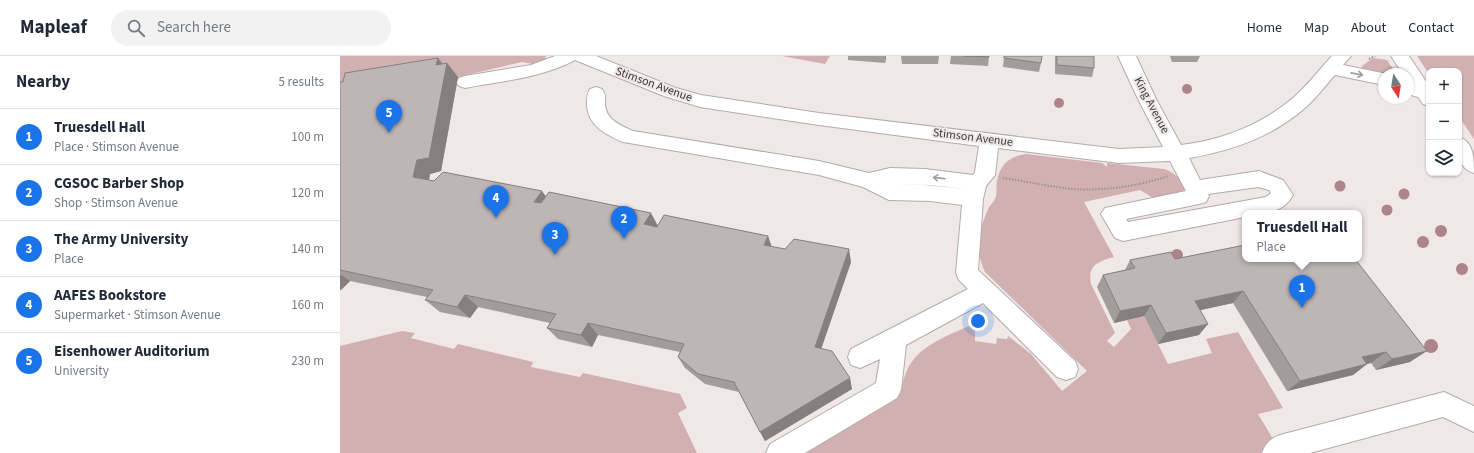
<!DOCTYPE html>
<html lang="en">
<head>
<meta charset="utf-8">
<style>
  :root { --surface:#fff; --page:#f2f2f3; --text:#1f2937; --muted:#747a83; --line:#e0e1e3; --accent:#1a73e8 }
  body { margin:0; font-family:"Source Sans 3",sans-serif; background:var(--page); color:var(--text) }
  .controls { position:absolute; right:12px; top:12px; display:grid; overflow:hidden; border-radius:8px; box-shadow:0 1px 3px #0004 }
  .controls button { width:36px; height:36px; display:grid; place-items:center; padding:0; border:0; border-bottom:1px solid var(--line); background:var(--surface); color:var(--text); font:20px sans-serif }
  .compass { position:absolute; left:1038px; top:12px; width:36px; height:36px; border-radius:50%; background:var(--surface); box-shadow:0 1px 3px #0004; rotate:168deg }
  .you { position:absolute; left:638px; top:265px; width:14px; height:14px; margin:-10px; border:3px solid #fff; border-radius:50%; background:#1a73e8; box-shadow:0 0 0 6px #1a73e833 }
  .badge { display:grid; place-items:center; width:26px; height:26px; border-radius:50%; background:var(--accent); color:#fff; font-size:13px; font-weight:700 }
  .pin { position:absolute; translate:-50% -33px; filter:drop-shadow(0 1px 2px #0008) }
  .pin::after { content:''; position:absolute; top:21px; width:14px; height:12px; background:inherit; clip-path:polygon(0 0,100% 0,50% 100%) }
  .popup { position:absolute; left:902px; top:154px; width:120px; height:52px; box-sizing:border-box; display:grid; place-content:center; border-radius:8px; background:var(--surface); filter:drop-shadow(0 1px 3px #0005); font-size:13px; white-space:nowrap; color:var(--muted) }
  .popup b { font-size:15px; color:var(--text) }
  .popup::after { content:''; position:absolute; left:50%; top:100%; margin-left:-8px; border:8px solid transparent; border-top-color:var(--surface) }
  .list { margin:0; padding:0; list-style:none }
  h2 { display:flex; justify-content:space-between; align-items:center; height:52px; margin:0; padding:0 16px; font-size:17px }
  h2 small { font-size:13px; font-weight:400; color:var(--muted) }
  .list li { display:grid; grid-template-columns:26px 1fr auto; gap:12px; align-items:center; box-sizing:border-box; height:56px; padding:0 16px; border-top:1px solid var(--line) }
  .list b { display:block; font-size:15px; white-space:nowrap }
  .list p { margin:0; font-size:13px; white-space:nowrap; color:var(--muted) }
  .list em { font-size:13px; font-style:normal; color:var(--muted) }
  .icon { flex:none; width:22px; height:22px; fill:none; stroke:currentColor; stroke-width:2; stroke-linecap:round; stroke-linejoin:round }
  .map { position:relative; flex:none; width:1134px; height:397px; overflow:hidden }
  header { display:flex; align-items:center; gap:24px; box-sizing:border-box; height:56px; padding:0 20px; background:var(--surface); border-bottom:1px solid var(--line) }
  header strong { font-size:19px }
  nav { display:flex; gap:22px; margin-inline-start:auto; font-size:14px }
  .search { width:280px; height:36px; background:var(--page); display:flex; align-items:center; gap:10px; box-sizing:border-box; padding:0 14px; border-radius:22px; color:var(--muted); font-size:15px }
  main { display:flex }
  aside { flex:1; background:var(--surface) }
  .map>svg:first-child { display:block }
</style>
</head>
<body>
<header>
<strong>Mapleaf</strong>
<div class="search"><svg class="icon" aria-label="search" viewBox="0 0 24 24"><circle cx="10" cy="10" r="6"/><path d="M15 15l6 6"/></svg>Search here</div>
<nav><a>Home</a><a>Map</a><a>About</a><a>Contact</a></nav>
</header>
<main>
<aside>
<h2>Nearby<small>5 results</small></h2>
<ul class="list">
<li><span class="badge">1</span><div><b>Truesdell Hall</b><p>Place · Stimson Avenue</p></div><em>100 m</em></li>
<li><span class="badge">2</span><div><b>CGSOC Barber Shop</b><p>Shop · Stimson Avenue</p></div><em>120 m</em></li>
<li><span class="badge">3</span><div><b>The Army University</b><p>Place</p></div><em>140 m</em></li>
<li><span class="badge">4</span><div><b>AAFES Bookstore</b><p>Supermarket · Stimson Avenue</p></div><em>160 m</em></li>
<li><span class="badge">5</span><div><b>Eisenhower Auditorium</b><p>University</p></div><em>230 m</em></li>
</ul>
</aside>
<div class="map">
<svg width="1134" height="397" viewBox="0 0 1134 397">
  <rect width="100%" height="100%" fill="#f0e7e7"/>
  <g fill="#d2b0b2">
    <polygon points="0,0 206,0 205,3 209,3 198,9 182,6 118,21 0,43"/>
    <polygon points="442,0 490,0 485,8"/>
    <polygon points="1077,0 1134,0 1134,83 1119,61 1119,15 1089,15 1089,18"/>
    <polygon points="1033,2 1047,4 1056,17 1046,18 1022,12 1022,10"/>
    <path d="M686,98L762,107L767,111V107L824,113C833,116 845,124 844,134L840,138L815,143L800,134L744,146L774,201C759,205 747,209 751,228L775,277L767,285L774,291L791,273L787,264L804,260L828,308L872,297L866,283L898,276L943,352L918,358L933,383L925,397H466L559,340C563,328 565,313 574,303C587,287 611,278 629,270L635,273V285L656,288L657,282L667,283L668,280L691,298L722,335L747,315L645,216C634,191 638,177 648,153C650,149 655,145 656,140C657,135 656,130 657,125C660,108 670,100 686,98Z"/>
    <polygon points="62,275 75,277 71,282 114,293 118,288 193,306 191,311 240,321 243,317 340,338 347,352 338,357 357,397 0,397 0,290"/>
  </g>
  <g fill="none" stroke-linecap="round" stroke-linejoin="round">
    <g stroke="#b3abab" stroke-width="2">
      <g id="minor">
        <path d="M215,0H256L336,32L361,39L479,57L779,93L823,91L798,43L778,0H796L816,43L841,89C882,84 921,69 953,42C967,30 979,14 992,0H1011L1003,9L1047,18H1044V29L995,19C985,30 977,41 966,51C934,80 891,95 849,102L860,124L919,115L943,124L953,139C943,158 924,157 905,157V161L783,185L775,182L761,158L765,152L846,135L830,105L779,107L658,92L655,119L646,130L643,143L638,214L735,305L738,313L735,321L726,324L717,321L643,247L566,289L561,334L557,342L465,397H426L430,388L536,327L540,303L520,312L511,309L508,301L511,293L628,233L619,224L616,217L622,149L590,145L549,144L523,131L479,119L283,86C266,79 247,69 247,48C247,42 247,38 250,33L256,31L262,33C266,38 265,42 265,48C266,64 280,69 293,75L479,105L529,117L550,112L585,113L633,119L635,116L639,90L479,69L360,51L324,40L235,4C201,22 162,25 125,32L119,30L116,26L119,22L125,20L191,9ZM551,128L585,129L625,133L590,129ZM918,131L929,134L931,137L926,141L788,166L786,163L859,148L866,146L869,140L868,138Z"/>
        <polygon points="1068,25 1089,32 1089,42 1084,43 1068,38"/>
        <path d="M1104,336L1134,350V376L1103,361L970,397H922C926,387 930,383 940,379Z"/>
      </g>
    </g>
    <g stroke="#b3abab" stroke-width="2">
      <g id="major">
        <polygon points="1051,0 1069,0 1089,30 1089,50 1083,48 1068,26 1068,18 1063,18"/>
        <path d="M1119,81C1134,86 1134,103 1134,117C1117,112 1119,96 1119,81Z"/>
      </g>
    </g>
    <g stroke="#9a9394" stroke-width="2" stroke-dasharray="1.5 1.5" stroke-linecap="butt">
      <polyline points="1029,3 1035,0"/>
      <path d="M663,122C686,125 710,131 733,133C766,135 798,130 828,120"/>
    </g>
    <use href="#minor" fill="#fff" fill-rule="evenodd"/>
    <use href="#major" fill="#fff" fill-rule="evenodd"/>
  </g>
  <g fill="#ac848a">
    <circle cx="847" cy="33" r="5"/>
    <circle cx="719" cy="47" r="5"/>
    <circle cx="1000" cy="130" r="5.5"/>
    <circle cx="1064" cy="138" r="5.5"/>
    <circle cx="1047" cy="154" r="5.5"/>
    <circle cx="1101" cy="175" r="6"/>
    <circle cx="1083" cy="186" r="6"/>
    <circle cx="837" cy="199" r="6"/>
    <circle cx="1122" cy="213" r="6"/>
    <circle cx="1091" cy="290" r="7"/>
  </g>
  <g fill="#a39c9d">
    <polygon points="508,0 546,0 545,7 508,4"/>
    <polygon points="561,0 599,0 598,8 562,8"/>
    <polygon points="611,0 649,0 648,10 610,8"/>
    <polygon points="664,0 701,7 699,16 663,11"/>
    <polygon points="715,0 754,0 754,12 752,21 715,18"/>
    <polygon points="830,0 860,0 857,6 832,6"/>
    <polygon points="98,2 103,8 107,7 118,21 101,115 90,118 89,124 206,141 318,170 428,180 432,191 511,206 481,293 512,333 425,385 399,336 365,328 345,312 338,301 340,296 258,279 252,291 218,283 207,272 210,267 138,251 130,262 100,256 85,244 87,241 10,225 2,233 0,234 0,26"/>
    <polygon points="835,203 1070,306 1036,314 1031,307 1027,308 1013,319 947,335 893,247 860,254 859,279 818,288 804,260 774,267 757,231 763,219 785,214 790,204"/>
  </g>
  <g fill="#857f7f">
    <polygon points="545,0 546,0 545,7"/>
    <polygon points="98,2 106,13 107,7 118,21 101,115 90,118 87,135 73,121"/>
    <polygon points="202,135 212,149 194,146"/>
    <polygon points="311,157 318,170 311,181 304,168"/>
    <polygon points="428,180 432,193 424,189"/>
    <polygon points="509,193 511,206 478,302 475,291"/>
    <polygon points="0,218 10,225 2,233 0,234"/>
    <polygon points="903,235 893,247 847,257 855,245"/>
    <polygon points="125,239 138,251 130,262 117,251"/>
    <polygon points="811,249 804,260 774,267 780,255"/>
    <polygon points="248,267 258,279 252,291 241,279"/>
    <polygon points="868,268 859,279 818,288 826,277"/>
    <polygon points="1087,295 1070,306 1036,314 1052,303"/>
    <polygon points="1046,296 1031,307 1008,312 1022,301"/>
    <polygon points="1027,308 1013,319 947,335 960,325"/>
    <polygon points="510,322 512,333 425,385 420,376"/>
  </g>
  <g fill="#beb5b6" stroke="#857f7f">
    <polygon points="623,0 649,0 649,1"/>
    <polygon points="664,0 702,0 701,7 664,2"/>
    <polygon points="717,0 754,0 754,12 717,9"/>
    <polygon points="98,2 96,9 107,7 89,102 77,104 73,121 94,125 103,116 202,135 194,146 201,147 209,136 311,157 304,168 317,171 324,159 428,180 424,189 445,193 454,183 509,193 475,291 492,295 510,322 420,376 394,326 358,318 338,301 344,288 248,267 241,279 207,272 216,258 125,239 117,251 85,244 93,234 0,214 0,26 3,26 5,17"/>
    <polygon points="905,189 905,203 1015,203 1087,295 1052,303 1046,296 1022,301 1027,308 960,325 903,235 855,245 868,268 826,277 811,249 780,255 763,219 795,212 790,204 831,196 835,203"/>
  </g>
  <defs><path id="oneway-shaft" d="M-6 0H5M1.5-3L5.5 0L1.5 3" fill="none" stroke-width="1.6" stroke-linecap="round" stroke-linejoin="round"/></defs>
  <g stroke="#9e9c9d">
    <use href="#oneway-shaft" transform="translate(1017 18) rotate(11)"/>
    <use href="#oneway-shaft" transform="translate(599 122) rotate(-173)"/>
  </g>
  <g text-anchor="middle" stroke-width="4" stroke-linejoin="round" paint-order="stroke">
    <g font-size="12" fill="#3e3a3b" stroke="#f0e7e7">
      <text transform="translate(314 28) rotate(20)" y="4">Stimson Avenue</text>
      <text transform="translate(812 49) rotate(62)" y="4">King Avenue</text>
      <text transform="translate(633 81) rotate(7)" y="4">Stimson Avenue</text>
    </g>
  </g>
</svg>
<div class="controls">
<button>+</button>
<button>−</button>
<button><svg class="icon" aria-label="layers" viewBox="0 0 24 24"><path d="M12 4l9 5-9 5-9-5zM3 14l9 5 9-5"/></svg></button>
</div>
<svg class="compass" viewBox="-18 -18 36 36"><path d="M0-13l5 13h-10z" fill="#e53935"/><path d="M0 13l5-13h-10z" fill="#747a83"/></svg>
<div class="you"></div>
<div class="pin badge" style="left:962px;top:252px">1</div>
<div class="popup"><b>Truesdell Hall</b>Place</div>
<div class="pin badge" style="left:284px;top:183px">2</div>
<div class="pin badge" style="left:215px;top:199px">3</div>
<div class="pin badge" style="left:156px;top:162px">4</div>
<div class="pin badge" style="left:49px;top:77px">5</div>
</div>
</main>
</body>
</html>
